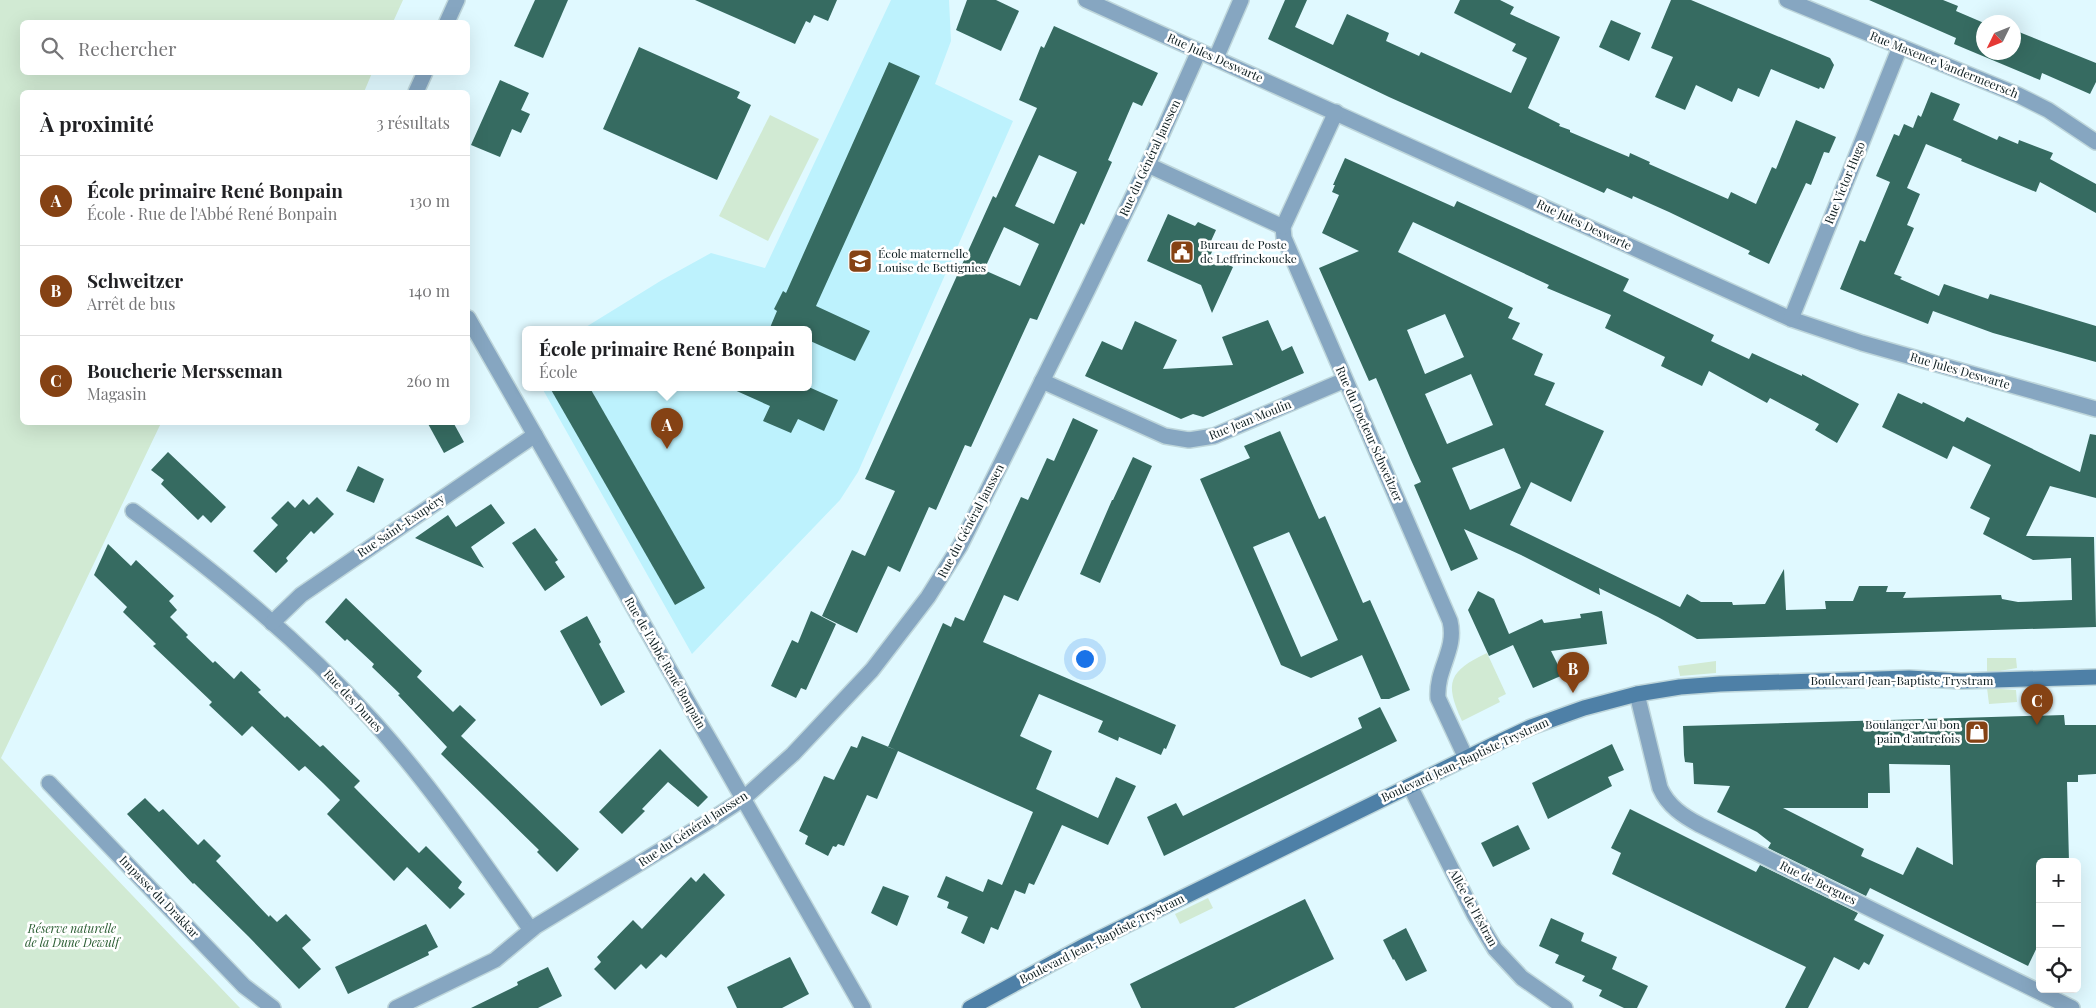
<!DOCTYPE html>
<html lang="fr">
<head>
<meta charset="utf-8">
<style>
  :root { --surface:#fff; --page:#f6f6f6; --text:#202124; --muted:#757577; --line:#e0e0e0; --accent:#854214 }
  body { margin:0; font-family:"Playfair Display",serif; background:var(--page); color:var(--text) }
  .controls { position:absolute; right:15px; bottom:15px; display:grid; overflow:hidden; border-radius:8px; box-shadow:0 5px 20px #0002 }
  .controls button { width:45px; height:45px; display:grid; place-items:center; padding:0; border:0; border-bottom:1px solid var(--line); background:var(--surface); color:var(--text); font:25px sans-serif }
  .compass { position:absolute; left:1976px; top:15px; width:45px; height:45px; border-radius:50%; background:var(--surface); box-shadow:0 5px 20px #0002; rotate:227deg }
  .you { position:absolute; left:1084px; top:658px; width:18px; height:18px; margin:-12px; border:4px solid #fff; border-radius:50%; background:#1a73e8; box-shadow:0 0 0 8px #1a73e833 }
  .badge { display:grid; place-items:center; width:32px; height:32px; border-radius:50%; background:var(--accent); color:#fff; font-size:16px; font-weight:700 }
  .pin { position:absolute; translate:-50% -41px; filter:drop-shadow(0 1px 2px #0008) }
  .pin::after { content:''; position:absolute; top:26px; width:18px; height:15px; background:inherit; clip-path:polygon(0 0,100% 0,50% 100%) }
  .popup { position:absolute; left:522px; top:326px; width:290px; height:65px; box-sizing:border-box; display:grid; place-content:center; border-radius:8px; background:var(--surface); filter:drop-shadow(0 1px 4px #0005); font-size:16px; white-space:nowrap; color:var(--muted) }
  .popup b { font-size:19px; color:var(--text) }
  .popup::after { content:''; position:absolute; left:50%; top:100%; margin-left:-10px; border:10px solid transparent; border-top-color:var(--surface) }
  .list { margin:0; padding:0; list-style:none }
  h2 { display:flex; justify-content:space-between; align-items:center; height:65px; margin:0; padding:0 20px; font-size:21px }
  h2 small { font-size:16px; font-weight:400; color:var(--muted) }
  .list li { display:grid; grid-template-columns:32px 1fr auto; gap:15px; align-items:center; box-sizing:border-box; height:90px; padding:0 20px; border-top:1px solid var(--line) }
  .list b { display:block; font-size:19px; white-space:nowrap }
  .list p { margin:0; font-size:16px; white-space:nowrap; color:var(--muted) }
  .list em { font-size:16px; font-style:normal; color:var(--muted) }
  .icon { flex:none; width:28px; height:28px; fill:none; stroke:currentColor; stroke-width:2; stroke-linecap:round; stroke-linejoin:round }
  .map { position:relative; flex:none; width:2096px; height:1008px; overflow:hidden }
  .search { position:absolute; background:var(--surface); box-shadow:0 5px 20px #0002; left:20px; top:20px; width:450px; height:55px; display:flex; align-items:center; gap:12px; box-sizing:border-box; padding:0 18px; border-radius:8px; color:var(--muted); font-size:19px }
  .panel { position:absolute; background:var(--surface); box-shadow:0 5px 20px #0002; left:20px; top:90px; width:450px; height:335px; border-radius:8px }
  .map>svg:first-child { display:block }
</style>
</head>
<body>
<div class="map">
<svg width="2096" height="1008" viewBox="0 0 2096 1008">
  <rect width="100%" height="100%" fill="#e0f9ff"/>
  <polygon fill="#bdf2fd" points="891,0 949,0 951,41 935,84 1013,121 858,472 840,500 692,654 542,388 808,388 808,330 581,330 662,280 711,253 765,268"/>
  <g fill="#d1ead3">
    <polygon points="0,0 403,0 393,22 22,22 22,72 372,73 364,92 22,92 22,422 161,423 1,758 240,1008 0,1008"/>
    <polygon points="770,115 819,139 768,241 719,216"/>
    <path d="M1487,653L1506,694L1498,698L1500,702L1462,721C1444,682 1449,671 1487,653Z"/>
    <polygon points="1987,658 2016,658 2017,668 1987,673"/>
    <polygon points="1716,661 1716,673 1680,676 1678,666"/>
    <polygon points="1987,688 2016,690 2017,702 1989,704"/>
    <polygon points="1208,898 1213,908 1180,924 1175,914"/>
  </g>
  <g fill="#366b61" fill-rule="evenodd">
    <polygon points="535,0 568,0 543,58 514,46"/>
    <polygon points="695,0 837,0 828,21 814,15 810,23 806,21 795,44"/>
    <polygon points="967,0 996,0 1019,11 1001,51 956,30"/>
    <polygon points="1285,0 1307,0 1295,27 1333,45 1347,14 1389,33 1386,41 1419,56 1421,52 1511,93 1527,58 1512,51 1516,44 1454,13 1460,0 1500,0 1514,7 1510,14 1560,37 1528,108 1560,124 1559,126 1570,130 1570,132 1629,157 1630,153 1650,162 1649,164 1728,199 1731,192 1756,204 1772,167 1776,169 1796,120 1836,137 1829,153 1824,152 1811,185 1806,183 1769,264 1748,254 1750,251 1669,212 1633,196 1632,199 1607,188 1604,193 1389,97 1268,39"/>
    <polygon points="1671,0 1691,0 1830,58 1834,65 1824,89 1820,87 1819,89 1771,69 1759,97 1738,88 1732,102 1696,85 1685,110 1655,97 1673,57 1651,48"/>
    <polygon points="1869,0 1943,0 1958,6 1956,11 1984,23 1984,52 2014,52 2014,30 2096,63 2096,82 2090,94 2042,73 2040,80 1954,44 1956,38"/>
    <polygon points="1611,20 1641,33 1629,61 1599,47"/>
    <path d="M1054,26L1158,73L1142,106L1133,102L1108,160L1112,162L1084,225L1081,223L1037,320L1030,318L971,447L965,445L936,510L929,507L900,572L888,566L857,633L822,616L852,550L865,556L895,491L865,479L993,196L996,198L1037,108L1019,100L1041,46L1044,48ZM1039,155L1077,172L1054,224L1015,206ZM1004,227L1039,244L1020,286L984,270Z"/>
    <polygon points="639,47 740,92 737,98 751,105 717,180 603,129"/>
    <polygon points="889,62 920,76 816,306 870,331 855,361 808,340 808,330 769,330 777,311 774,309 783,291 786,293"/>
    <polygon points="500,80 529,93 521,110 530,114 521,133 512,129 500,157 471,145"/>
    <polygon points="1931,92 1960,104 1953,120 1997,140 1999,136 2018,144 2019,140 2053,153 2050,159 2096,184 2096,213 2040,182 2036,192 1961,161 1962,159 1926,144 1907,188 1920,194 1907,225 1914,228 1894,274 1902,277 1900,279 1939,296 1944,284 1988,299 1990,294 2096,326 2096,362 1993,333 1933,311 1928,324 1840,289 1860,240 1865,242 1890,182 1876,176 1894,134 1899,136 1904,124 1913,128 1918,115 1921,117"/>
    <path d="M1345,158L1454,207L1457,201L1629,279L1623,291L1714,335L1711,341L1749,359L1752,353L1802,376V374L1859,404L1837,443L1815,430L1819,424L1770,398L1767,403L1709,371L1702,386L1661,366L1665,357L1605,328L1611,315L1547,288L1549,285L1413,222L1398,252L1513,308L1508,318L1520,323L1512,339L1543,354L1534,375L1555,383L1545,405L1604,431L1571,502L1531,482L1510,525L1680,607L1687,594L1701,602H1732L1733,605L1765,604L1784,569L1786,610L1826,609L1825,601H1853L1859,586H1888L1886,592H1906L1903,598L2001,595L2002,599L2018,602L2072,600L2071,558L2033,560L1983,534L1990,518L1970,508L1991,465L1953,446L1947,459L1882,427L1898,393L1922,404L1923,402L1964,422L1967,417L2080,472L2090,434L2096,435V498L2050,486L2026,536L2094,537L2096,627L1697,639L1658,617L1599,588L1600,595L1521,555L1464,529L1478,559L1451,571L1414,485L1421,482L1411,460L1376,378L1369,381L1319,268L1359,251L1322,233L1339,195L1332,192L1335,185H1333ZM1445,314L1464,357L1425,374L1407,330ZM1471,374L1493,425L1447,444L1425,394ZM1504,448L1521,488L1470,510L1452,468Z"/>
    <polygon points="1168,214 1195,226 1198,222 1216,230 1211,241 1216,243 1210,256 1233,267 1212,313 1201,285 1147,261"/>
    <polygon points="1268,320 1282,351 1292,346 1304,373 1203,417 1193,414 1181,419 1085,376 1102,341 1122,350 1135,321 1177,340 1163,369 1233,365 1222,337"/>
    <polygon points="550,388 590,388 705,588 675,605"/>
    <polygon points="730,388 811,388 838,400 824,431 798,419 791,433 763,421 770,406"/>
    <polygon points="1073,418 1098,430 1018,601 1004,595 983,642 1176,725 1166,749 1164,748 1161,755 1119,737 1118,741 1098,732 1103,721 1039,694 1020,736 1052,751 1036,789 1098,818 1116,777 1136,786 1108,845 1062,825 1034,885 1029,883 1025,894 1015,890 998,930 991,927 984,944 961,933 968,917 947,908 949,902 937,897 946,876 983,892 988,879 1002,885 1033,812 898,751 877,799 867,795 844,846 838,844 836,847 833,846 828,856 805,844 808,836 799,831 824,776 834,780 851,746 857,748 862,736 896,750 888,747 943,623 951,627 955,617 964,621 1021,497 1028,500 1047,458 1054,461"/>
    <polygon points="427,422 453,422 464,442 444,453"/>
    <path d="M1280,431L1319,519L1325,516L1363,603L1370,600L1410,690L1389,699H1381L1362,655L1311,678L1281,665L1200,479L1250,458L1244,446ZM1289,532L1338,640L1301,657L1253,547Z"/>
    <polygon points="168,452 226,507 211,523 203,515 198,520 161,484 164,480 151,470"/>
    <polygon points="1133,457 1152,466 1100,583 1080,574 1112,500 1113,500"/>
    <polygon points="358,466 384,479 374,503 346,491"/>
    <polygon points="317,497 334,514 314,534 311,531 286,558 288,561 276,573 253,551 278,525 271,518 288,501 295,508 303,499 309,505"/>
    <polygon points="491,504 505,523 471,547 484,568 415,538 448,515 456,527"/>
    <polygon points="535,528 558,560 555,562 565,577 545,591 512,543"/>
    <polygon points="108,544 131,566 136,560 174,596 169,601 177,610 170,617 188,635 186,637 213,663 215,661 234,679 241,671 261,690 258,692 285,718 287,716 320,747 323,745 360,781 354,787 419,853 426,846 462,882 458,888 465,894 450,909 407,867 394,881 327,814 340,800 323,783 305,766 299,771 252,726 242,736 209,705 212,702 153,646 156,644 123,612 127,607 94,575"/>
    <polygon points="1478,591 1494,599 1509,634 1542,619 1544,623 1581,618 1580,614 1602,611 1607,644 1551,651 1563,675 1533,688 1513,645 1489,656 1468,610"/>
    <polygon points="346,598 422,671 417,677 453,712 460,705 476,720 461,736 579,849 557,872 537,852 539,850 441,754 447,747 398,695 400,694 372,667 374,664 347,639 345,641 325,622"/>
    <polygon points="811,611 836,624 806,690 801,688 796,698 771,686 792,640 798,643"/>
    <polygon points="587,616 601,642 599,644 625,692 601,706 560,631"/>
    <polygon points="1380,707 1397,741 1164,856 1147,817 1176,803 1183,816 1362,728 1358,718"/>
    <path d="M2064,715L2065,725H2096V774L2078,775V782H2067L2069,862H2040V941L2028,966L1870,888L1866,896L1768,848L1771,843L1757,832L1717,812L1730,786L1694,784L1693,763L1685,762L1684,755L1683,726ZM1889,764L1950,765L1953,865L1917,847L1903,875L1861,856L1864,849L1783,808H1868V793H1890Z"/>
    <polygon points="1612,744 1624,770 1608,777 1612,786 1548,819 1532,783"/>
    <polygon points="660,749 708,797 698,807 668,782 642,809 645,811 622,834 599,812"/>
    <polygon points="145,798 159,812 163,809 198,845 204,839 221,856 216,861 269,917 270,915 277,922 286,914 311,940 302,948 321,969 299,989 248,936 194,883 193,884 127,814"/>
    <polygon points="1630,809 1756,872 1760,865 1858,913 1854,920 1884,935 1869,965 1864,962 1859,970 1834,957 1808,1008 1785,1008 1806,967 1612,874 1621,853 1611,848"/>
    <polygon points="1518,825 1530,849 1493,867 1481,843"/>
    <polygon points="704,873 725,895 666,958 661,954 646,969 641,964 615,990 594,969 601,962 597,957 633,920 642,929 691,877 696,882"/>
    <polygon points="883,886 909,896 897,926 871,913"/>
    <polygon points="1305,899 1334,959 1234,1008 1141,1008 1130,984"/>
    <polygon points="1551,918 1584,933 1581,941 1617,957 1612,969 1648,986 1637,1008 1624,1008 1599,996 1602,990 1582,981 1585,976 1555,963 1559,955 1539,946"/>
    <polygon points="426,924 438,947 428,952 429,955 348,994 335,967"/>
    <polygon points="1406,928 1427,971 1406,981 1394,959 1393,960 1383,940"/>
    <polygon points="790,957 809,994 782,1008 737,1008 727,987"/>
    <polygon points="548,967 562,996 538,1008 471,1008 518,985 517,982"/>
  </g>
  <g fill="none" stroke-linecap="round" stroke-linejoin="round">
    <g stroke="#bed6db" stroke-width="18">
      <g id="street">
        <polyline points="1086,0 1791,319 1862,343 2096,409"/>
        <polyline points="1787,0 2018,95 2048,110 2096,142"/>
        <polyline points="447,22 457,0"/>
        <polyline points="1216,58 1241,0"/>
        <polyline points="416,92 425,72"/>
        <path d="M1336,112L1283,227L1284,238L1450,621C1457,650 1436,668 1438,698L1466,758"/>
        <polyline points="1148,165 1283,227"/>
        <polyline points="468,318 863,1008"/>
        <polyline points="1791,319 1900,47"/>
        <polyline points="1042,381 1165,436 1189,440 1214,436 1345,380"/>
        <path d="M133,511C218,574 300,641 372,720C431,785 480,858 531,930"/>
        <polyline points="272,623 301,595 535,435"/>
        <path d="M1637,694L1660,788C1668,806 1683,816 1700,825L2072,1008"/>
        <polyline points="49,783 244,986 273,1008"/>
        <polyline points="1410,786 1474,914 1495,949 1522,978 1565,1008"/>
        <polyline points="396,1008 495,960 536,926 706,823 743,799 793,754 872,670 928,597 960,546 1087,291 1148,165 1199,51"/>
      </g>
    </g>
    <g stroke="#bed6db" stroke-width="18">
      <polyline id="secondary" points="970,1008 1084,946 1497,743 1531,727 1584,708 1637,694 1680,687 1720,684 1909,678 1961,681 2096,677"/>
    </g>
    <use href="#street" stroke="#86a6c1" stroke-width="15"/>
    <use href="#secondary" stroke="#4e80a7" stroke-width="15"/>
  </g>
  <defs>
    <g id="civic-square" transform="scale(1.25)"><rect x="-9" y="-9" width="18" height="18" rx="4" fill="#854214" stroke="#fff"/><path d="M-.6-6.5H3V-4.5H.6V-3L4-1V1h2V6H-6V1h2V-1L-.6-3ZM-1.2 2.5V6h2.4V2.5Z" fill="#fff"/></g>
    <g id="school-square" transform="scale(1.25)"><rect x="-9" y="-9" width="18" height="18" rx="4" fill="#854214" stroke="#fff"/><path d="M0-5L7-2L0 1L-7-2ZM-4 1L0 2.5L4 1V4Q0 6-4 4Z" fill="#fff"/></g>
    <g id="shop-square" transform="scale(1.25)"><rect x="-9" y="-9" width="18" height="18" rx="4" fill="#854214" stroke="#fff"/><path d="M-5-2.5h2.3a2.7 3.5 0 0 1 5.4 0H5L5.5 6h-11ZM-1.5-2.5h3a1.5 2.3 0 0 0-3 0Z" fill="#fff"/></g>
  </defs>
  <g fill-rule="evenodd">
    <use href="#civic-square" x="1182" y="252"/>
    <use href="#school-square" x="860" y="261"/>
    <use href="#shop-square" x="1977" y="732"/>
  </g>
  <g text-anchor="middle" stroke-width="5" stroke-linejoin="round" paint-order="stroke">
    <g font-size="12" fill="#0e1e21" stroke="#fff">
      <text transform="translate(1215 58) rotate(24)" y="4">Rue Jules Deswarte</text>
      <text transform="translate(1944 65) rotate(22)" y="4">Rue Maxence Vandermeersch</text>
      <text transform="translate(1150 158) rotate(-65)" y="4">Rue du Général Janssen</text>
      <text transform="translate(1845 183) rotate(-68)" y="4">Rue Victor Hugo</text>
      <text transform="translate(1584 225) rotate(25)" y="4">Rue Jules Deswarte</text>
      <text transform="translate(1960 371) rotate(16)" y="4">Rue Jules Deswarte</text>
      <text transform="translate(1250 420) rotate(-22)" y="4">Rue Jean Moulin</text>
      <text transform="translate(1369 434) rotate(66)" y="4">Rue du Docteur Schweitzer</text>
      <text transform="translate(971 521) rotate(-62)" y="4">Rue du Général Janssen</text>
      <text transform="translate(401 526) rotate(-34)" y="4">Rue Saint-Exupéry</text>
      <text transform="translate(665 663) rotate(60)" y="4">Rue de l'Abbé René Bonpain</text>
      <text x="1902" y="685">Boulevard Jean-Baptiste Trystram</text>
      <text transform="translate(353 701) rotate(47)" y="4">Rue des Dunes</text>
      <text transform="translate(1465 760) rotate(-25)" y="4">Boulevard Jean-Baptiste Trystram</text>
      <text transform="translate(693 829) rotate(-33)" y="4">Rue du Général Janssen</text>
      <text transform="translate(1818 883) rotate(26)" y="4">Rue de Bergues</text>
      <text transform="translate(159 897) rotate(46)" y="4">Impasse du Drakkar</text>
      <text transform="translate(1473 908) rotate(61)" y="4">Allée de l'Estran</text>
      <text transform="translate(1102 939) rotate(-27)" y="4">Boulevard Jean-Baptiste Trystram</text>
    </g>
    <g font-size="12" fill="#0e1e21" stroke="#fff" text-anchor="start">
      <text x="1200" y="249">Bureau de Poste<tspan x="1200" dy="14">de Leffrinckoucke</tspan></text>
      <text x="878" y="258">École maternelle<tspan x="878" dy="14">Louise de Bettignies</tspan></text>
      <text x="1960" y="729" text-anchor="end">Boulanger Au bon<tspan x="1960" dy="14">pain d'autrefois</tspan></text>
    </g>
    <g font-size="12" font-style="italic" fill="#2a5d32" stroke="#fff">
      <text x="72" y="933">Réserve naturelle<tspan x="72" dy="14">de la Dune Dewulf</tspan></text>
    </g>
  </g>
</svg>
<div class="controls">
<button>+</button>
<button>−</button>
<button><svg class="icon" aria-label="locate" viewBox="0 0 24 24"><circle cx="12" cy="12" r="6"/><path d="M12 2v4M12 18v4M2 12h4M18 12h4"/></svg></button>
</div>
<svg class="compass" viewBox="-18 -18 36 36"><path d="M0-13l5 13h-10z" fill="#e53935"/><path d="M0 13l5-13h-10z" fill="#757577"/></svg>
<div class="you"></div>
<div class="pin badge" style="left:667px;top:449px">A</div>
<div class="popup"><b>École primaire René Bonpain</b>École</div>
<div class="pin badge" style="left:1573px;top:693px">B</div>
<div class="pin badge" style="left:2037px;top:725px">C</div>
<div class="search"><svg class="icon" aria-label="search" viewBox="0 0 24 24"><circle cx="10" cy="10" r="6"/><path d="M15 15l6 6"/></svg>Rechercher</div>
<section class="panel">
<h2>À proximité<small>3 résultats</small></h2>
<ul class="list">
<li><span class="badge">A</span><div><b>École primaire René Bonpain</b><p>École · Rue de l'Abbé René Bonpain</p></div><em>130 m</em></li>
<li><span class="badge">B</span><div><b>Schweitzer</b><p>Arrêt de bus</p></div><em>140 m</em></li>
<li><span class="badge">C</span><div><b>Boucherie Mersseman</b><p>Magasin</p></div><em>260 m</em></li>
</ul>
</section>
</div>
</body>
</html>
